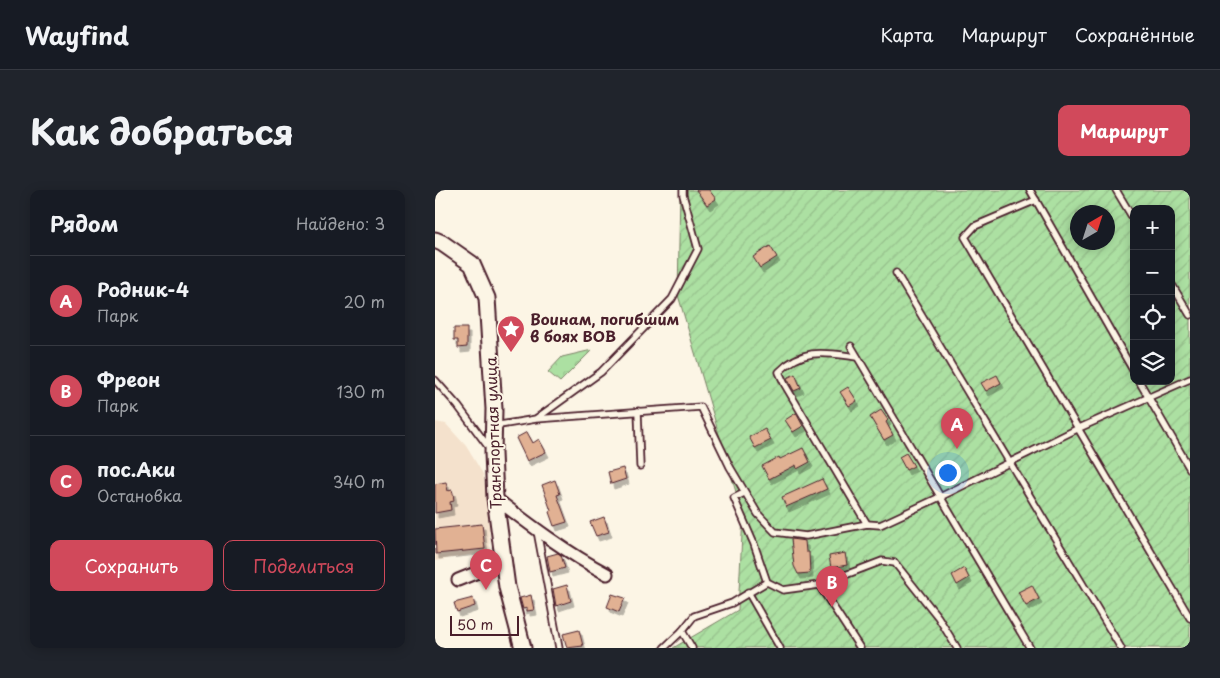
<!DOCTYPE html>
<html lang="ru">
<head>
<meta charset="utf-8">
<style>
  :root { --surface:#171b24; --page:#20242c; --text:#f1f3f6; --muted:#9ea1a6; --line:#363941; --accent:#d1495b }
  body { margin:0; font-family:"Playpen Sans",sans-serif; background:var(--page); color:var(--text) }
  .controls { position:absolute; right:15px; top:15px; display:grid; overflow:hidden; border-radius:10px; box-shadow:0 2px 12px #0003 }
  .controls button { width:45px; height:45px; display:grid; place-items:center; padding:0; border:0; border-bottom:1px solid var(--line); background:var(--surface); color:var(--text); font:25px sans-serif }
  .compass { position:absolute; left:635px; top:15px; width:45px; height:45px; border-radius:50%; background:var(--surface); box-shadow:0 2px 12px #0003; rotate:39deg }
  .scale { position:absolute; left:15px; bottom:12px; width:69px; box-sizing:border-box; padding-left:5px; border:2px solid #4a1f2b; border-top:0; font-size:14px; line-height:18px; white-space:nowrap; color:#4a1f2b; -webkit-text-stroke:4px #fcf5e5; paint-order:stroke }
  .you { position:absolute; left:512px; top:282px; width:18px; height:18px; margin:-12px; border:4px solid #fff; border-radius:50%; background:#1a73e8; box-shadow:0 0 0 8px #1a73e833 }
  .badge { display:grid; place-items:center; width:32px; height:32px; border-radius:50%; background:var(--accent); color:#fff; font-size:16px; font-weight:700 }
  .pin { position:absolute; translate:-50% -41px; filter:drop-shadow(0 1px 2px #0008) }
  .pin::after { content:''; position:absolute; top:26px; width:18px; height:15px; background:inherit; clip-path:polygon(0 0,100% 0,50% 100%) }
  .list { margin:0; padding:0; list-style:none }
  h2 { display:flex; justify-content:space-between; align-items:center; height:65px; margin:0; padding:0 20px; font-size:21px }
  h2 small { font-size:16px; font-weight:400; color:var(--muted) }
  .list li { display:grid; grid-template-columns:32px 1fr auto; gap:15px; align-items:center; box-sizing:border-box; height:90px; padding:0 20px; border-top:1px solid var(--line) }
  .list b { display:block; font-size:19px; white-space:nowrap }
  .list p { margin:0; font-size:16px; white-space:nowrap; color:var(--muted) }
  .list em { font-size:16px; font-style:normal; color:var(--muted) }
  .actions { display:flex; gap:10px; padding:15px 20px }
  .actions a { flex:1; padding:11px 0; border:1px solid var(--accent); border-radius:10px; text-align:center; font-size:18px; color:var(--accent) }
  .actions .main { background:var(--accent); color:#fff }
  .icon { flex:none; width:28px; height:28px; fill:none; stroke:currentColor; stroke-width:2; stroke-linecap:round; stroke-linejoin:round }
  .map { position:relative; flex:none; width:755px; height:458px; overflow:hidden; border-radius:10px }
  header { display:flex; align-items:center; gap:30px; box-sizing:border-box; height:70px; padding:0 25px; background:var(--surface); border-bottom:1px solid var(--line) }
  header strong { font-size:24px }
  nav { display:flex; gap:28px; margin-inline-start:auto; font-size:18px }
  .intro { display:flex; align-items:center; justify-content:space-between; box-sizing:border-box; height:120px; padding:0 30px }
  h1 { margin:0; font-size:35px }
  .button { padding:12px 22px; border-radius:10px; background:var(--accent); color:#fff; font-size:18px; font-weight:700 }
  main { display:flex; gap:30px; padding:0 30px }
  aside { flex:1; background:var(--surface); border-radius:10px; box-shadow:0 2px 12px #0003 }
  .map>svg:first-child { display:block }
</style>
</head>
<body>
<header>
<strong>Wayfind</strong>
<nav><a>Карта</a><a>Маршрут</a><a>Сохранённые</a></nav>
</header>
<div class="intro"><h1>Как добраться</h1><a class="button">Маршрут</a></div>
<main>
<aside>
<h2>Рядом<small>Найдено: 3</small></h2>
<ul class="list">
<li><span class="badge">A</span><div><b>Родник-4</b><p>Парк</p></div><em>20 m</em></li>
<li><span class="badge">B</span><div><b>Фреон</b><p>Парк</p></div><em>130 m</em></li>
<li><span class="badge">C</span><div><b>пос.Аки</b><p>Остановка</p></div><em>340 m</em></li>
</ul>
<div class="actions"><a class="main">Сохранить</a><a>Поделиться</a></div>
</aside>
<div class="map">
<svg width="755" height="458" viewBox="0 0 755 458">
  <defs>
    <pattern id="forest-crowns" width="20" height="18" patternUnits="userSpaceOnUse" patternTransform="scale(1.25)"><rect width="20" height="18" fill="#ace0a2"/><path d="M2 6a3 3 0 1 1 6 0M12 15a3 3 0 1 1 6 0" fill="none" stroke="#96c08c"/></pattern>
    <pattern id="garden-furrows" width="10" height="10" patternUnits="userSpaceOnUse" patternTransform="scale(1.25)"><rect width="10" height="10" fill="#ace0a2"/><path d="M-1 1l2-2M0 10L10 0M9 11l2-2" fill="none" stroke="#96c08c"/></pattern>
    <filter id="shadow"><feDropShadow dx="3" dy="5" stdDeviation="0" flood-color="#0004"/></filter>
  </defs>
  <rect width="100%" height="100%" fill="#fcf5e5"/>
  <filter id="ink" filterUnits="userSpaceOnUse"><feTurbulence type="fractalNoise" baseFrequency=".02" numOctaves="2"/><feDisplacementMap in="SourceGraphic" scale="10" xChannelSelector="R" yChannelSelector="G"/><feConvolveMatrix kernelMatrix="1 2 1 2 8 2 1 2 1" color-interpolation-filters="sRGB"/></filter>
  <g filter="url(#ink)">
    <polygon fill="#f4e1cc" points="0,232 11,234 31,256 48,284 53,314 55,361 0,371"/>
    <polygon fill="url(#forest-crowns)" stroke="#7b8066" points="157,160 125,192 113,182 127,167"/>
    <path fill="url(#garden-furrows)" stroke="#7b8066" fill-rule="evenodd" d="M245,0H755V458H238L303,420L308,326L243,105ZM699,19H736V191H699ZM642,22H672V52H642Z"/>
    <g fill="#e1b193" stroke="#4a1f2b" filter="url(#shadow)">
      <polygon points="261,0 274,0 281,9 272,15"/>
      <polygon points="335,56 342,67 325,78 318,67"/>
      <polygon points="19,138 32,138 32,157 23,158 23,150 19,150"/>
      <polygon points="360,184 366,198 359,201 352,188"/>
      <polygon points="562,185 566,193 551,201 546,193"/>
      <polygon points="413,197 422,211 414,216 405,202"/>
      <polygon points="446,220 453,230 451,232 458,245 449,250 435,227"/>
      <polygon points="361,223 368,236 358,242 350,230"/>
      <polygon points="330,239 336,250 320,258 314,247"/>
      <polygon points="92,242 98,253 104,249 111,262 92,271 81,248"/>
      <polygon points="368,258 375,272 362,279 361,275 334,289 327,276 344,267 345,269"/>
      <polygon points="471,263 479,276 471,280 464,267"/>
      <polygon points="188,278 191,289 176,294 173,282"/>
      <polygon points="387,289 392,299 351,317 347,307"/>
      <polygon points="120,290 125,304 122,305 132,332 119,336 114,322 116,321 107,295"/>
      <polygon points="11,292 13,301 17,300 18,303 19,311 15,312 16,320 0,323 0,294"/>
      <polygon points="169,327 174,342 161,346 155,332"/>
      <polygon points="47,334 50,359 1,364 0,339"/>
      <polygon points="356,349 370,351 371,362 374,362 375,383 363,384 359,376"/>
      <polygon points="123,363 126,365 130,378 115,382 112,366"/>
      <polygon points="410,363 412,375 396,378 394,366"/>
      <polygon points="529,378 534,388 522,395 517,385"/>
      <polygon points="132,395 136,411 121,416 118,399"/>
      <polygon points="597,395 604,409 591,416 583,402"/>
      <polygon points="177,404 190,408 184,422 172,417"/>
      <polygon points="96,405 99,420 92,421 92,418 88,419 85,408"/>
      <polygon points="38,408 40,416 22,422 19,413"/>
      <polygon points="144,440 148,456 132,458 128,444"/>
    </g>
    <g fill="none" stroke-linecap="round" stroke-linejoin="round">
      <g stroke="#4a1f2b" stroke-width="9">
        <g id="lane">
          <polyline points="595,0 699,182"/>
          <polyline points="681,0 699,30"/>
          <polyline points="601,10 540,36 530,47 755,428"/>
          <polyline points="461,83 686,458"/>
          <polyline points="736,93 755,125"/>
          <polyline points="416,156 595,458"/>
          <path d="M422,167C391,163 368,157 344,182L350,195L432,334"/>
          <polyline points="0,190 23,216 55,259"/>
          <polyline points="704,191 755,279"/>
          <polyline points="203,221 205,276"/>
          <polyline points="102,228 166,182 237,109 263,59 248,5 248,0"/>
          <polyline points="59,236 101,229 266,217 295,277 323,324 340,342 371,346 432,334 445,335 505,307 642,239 755,189"/>
          <polyline points="309,303 299,308 319,354 332,392 348,400 384,395 447,371 460,373 503,427 522,458"/>
          <polyline points="102,341 124,458"/>
          <polyline points="384,395 425,458"/>
          <polyline points="313,402 345,458"/>
          <polyline points="229,458 247,441"/>
          <polyline points="257,458 247,441 259,426 297,413 332,392"/>
        </g>
      </g>
      <g stroke="#4a1f2b" stroke-width="15">
        <g id="street">
          <path d="M60,308C95,335 132,363 172,384"/>
          <polyline points="23,390 68,372"/>
        </g>
      </g>
      <g stroke="#4a1f2b" stroke-width="19">
        <polyline id="secondary" points="0,50 7,53 37,74 52,108 59,219 58,263 60,308 72,397 88,458"/>
      </g>
      <use href="#lane" stroke="#fcf5e5" stroke-width="5.5"/>
      <use href="#street" stroke="#fcf5e5" stroke-width="11"/>
      <use href="#secondary" stroke="#fcf5e5" stroke-width="15"/>
    </g>
  </g>
  <defs>
    <g id="sight-pin" transform="scale(1.4375)"><path d="M0 17L-7.5 6A9.5 9.5 0 1 1 7.5 6Z" fill="#d1495b" stroke="#fcf5e5"/><path d="M0-6L1.8-2.2L6-1.7L2.9 1.2L3.7 5.4L0 3.3L-3.7 5.4L-2.9 1.2L-6-1.7L-1.8-2.2Z" fill="#fff"/></g>
  </defs>
  <g fill-rule="evenodd">
    <use href="#sight-pin" x="76" y="139"/>
  </g>
  <g text-anchor="middle" stroke-width="4" stroke-linejoin="round" paint-order="stroke">
    <g font-size="15" font-weight="bold" fill="#4a1f2b" stroke="#fcf5e5" text-anchor="start">
      <text x="95" y="135">Воинам, погибшим<tspan x="95" dy="17">в боях ВОВ</tspan></text>
    </g>
    <g font-size="15" fill="#4a1f2b" stroke="#fcf5e5">
      <text transform="translate(59 243) rotate(-92)" y="5">Транспортная улица</text>
    </g>
  </g>
</svg>
<div class="controls">
<button>+</button>
<button>−</button>
<button><svg class="icon" aria-label="locate" viewBox="0 0 24 24"><circle cx="12" cy="12" r="6"/><path d="M12 2v4M12 18v4M2 12h4M18 12h4"/></svg></button>
<button><svg class="icon" aria-label="layers" viewBox="0 0 24 24"><path d="M12 4l9 5-9 5-9-5zM3 14l9 5 9-5"/></svg></button>
</div>
<svg class="compass" viewBox="-18 -18 36 36"><path d="M0-13l5 13h-10z" fill="#e53935"/><path d="M0 13l5-13h-10z" fill="#9ea1a6"/></svg>
<div class="scale">50 m</div>
<div class="you"></div>
<div class="pin badge" style="left:522px;top:259px">A</div>
<div class="pin badge" style="left:397px;top:417px">B</div>
<div class="pin badge" style="left:51px;top:400px">C</div>
</div>
</main>
</body>
</html>
